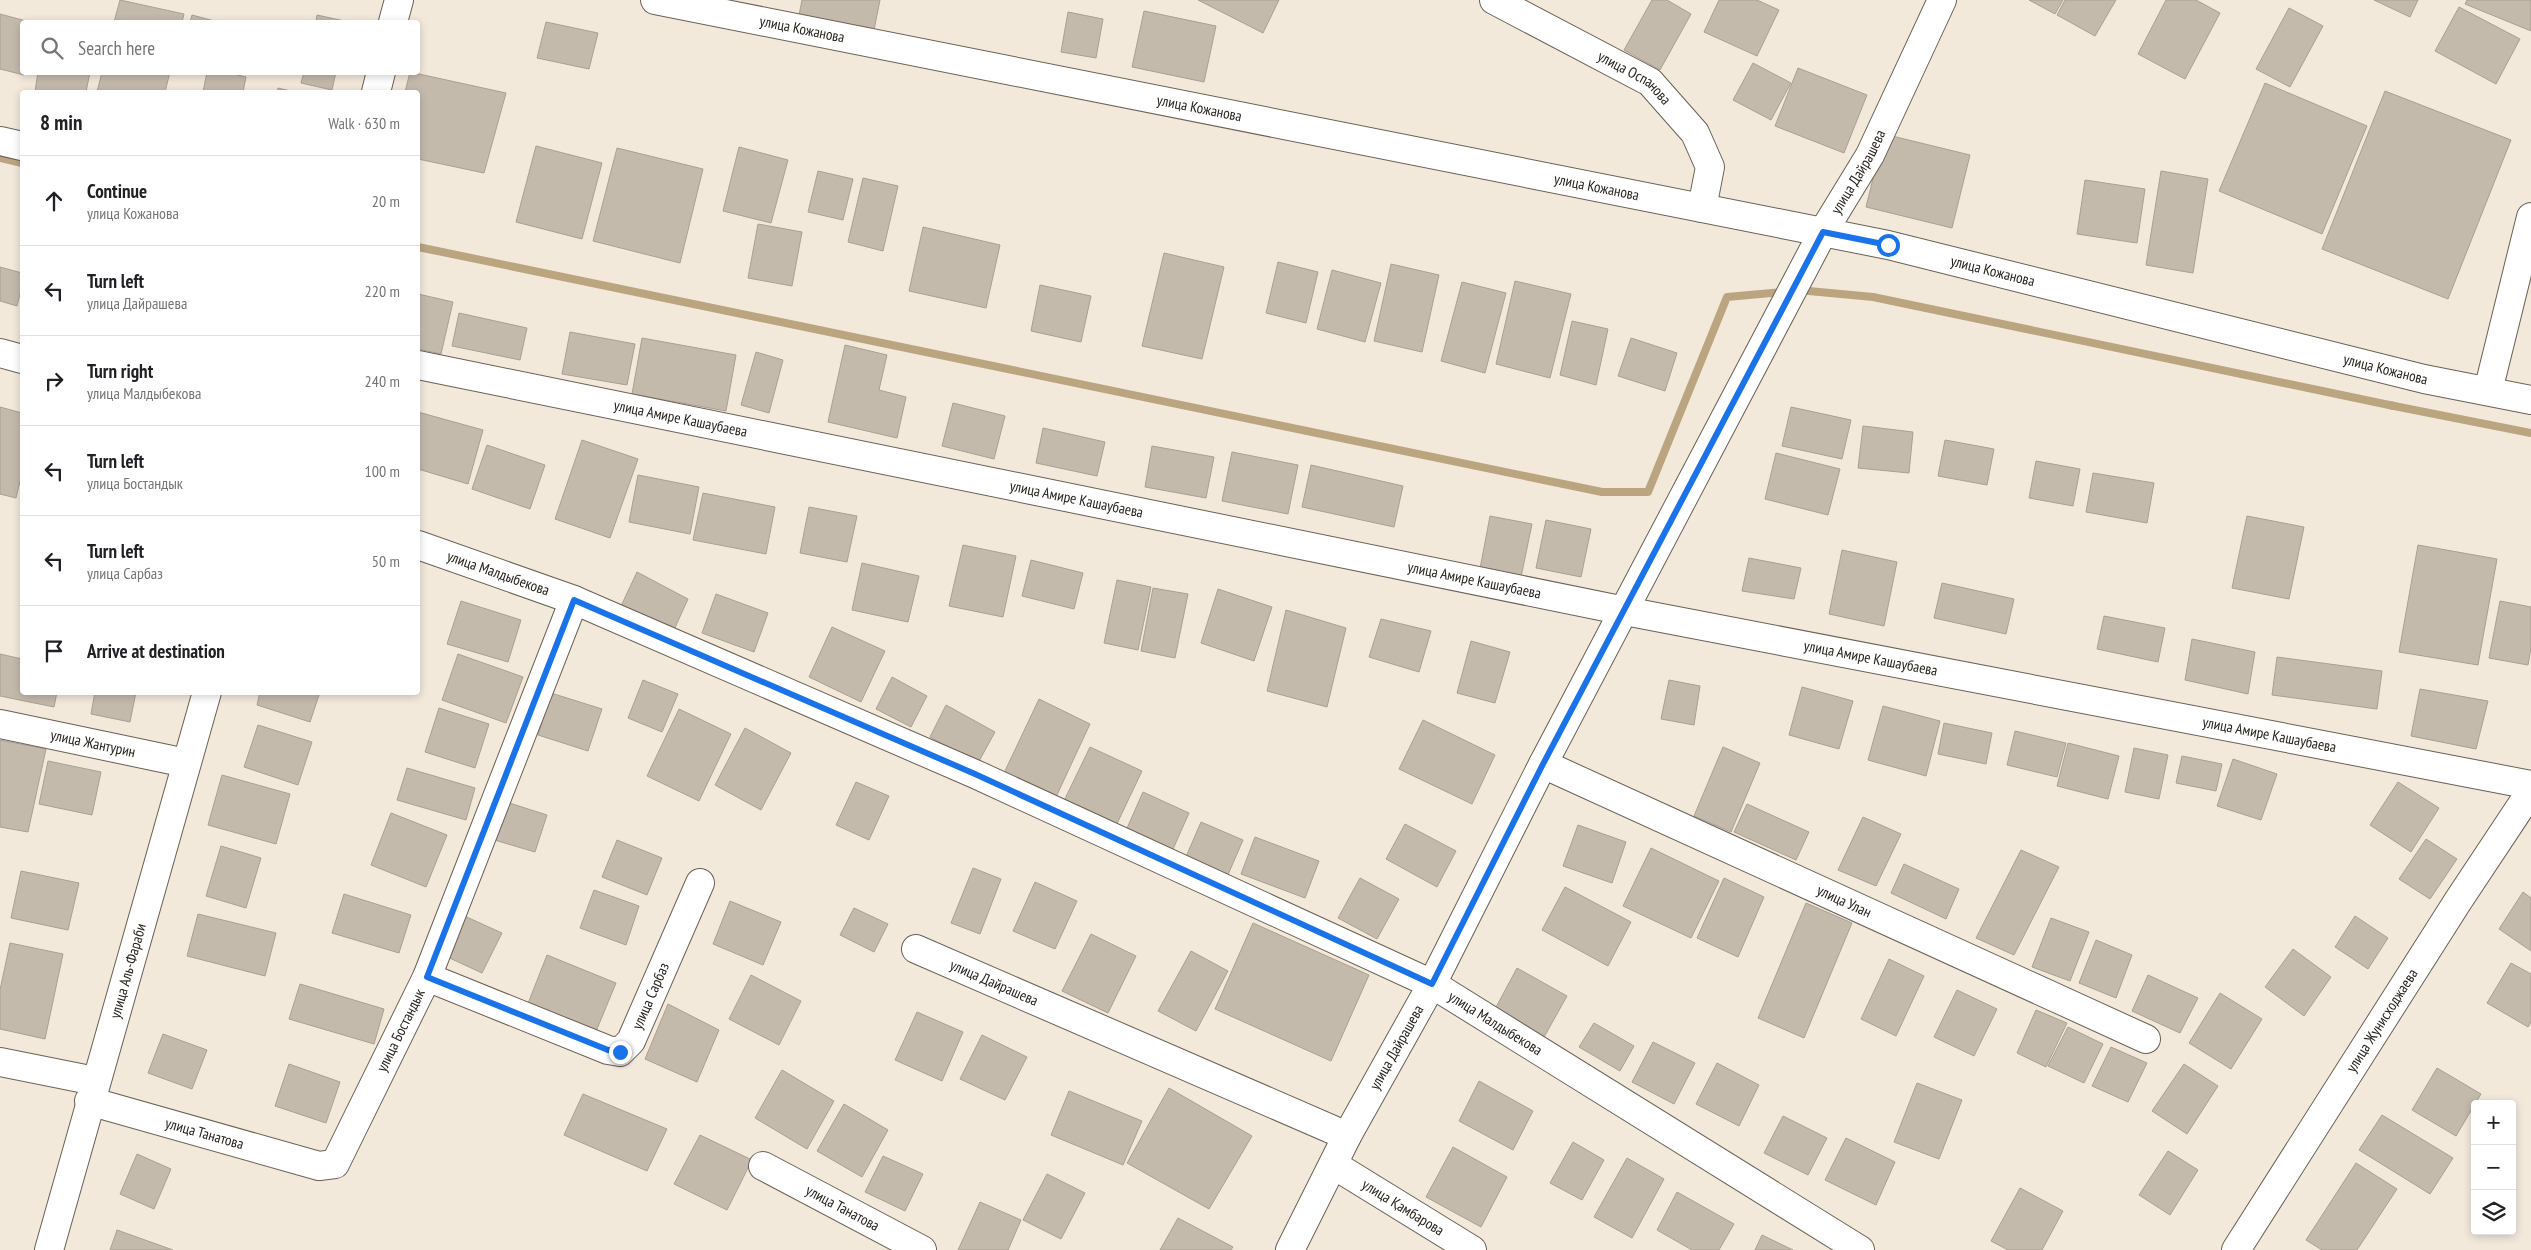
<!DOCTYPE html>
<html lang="en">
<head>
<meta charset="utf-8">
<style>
  :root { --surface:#fff; --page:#f2f2f2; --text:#202124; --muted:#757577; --line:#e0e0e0 }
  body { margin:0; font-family:"PT Sans Narrow",sans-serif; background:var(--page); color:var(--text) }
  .controls { position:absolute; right:15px; bottom:15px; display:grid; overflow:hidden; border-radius:5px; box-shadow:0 2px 8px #0003 }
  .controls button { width:45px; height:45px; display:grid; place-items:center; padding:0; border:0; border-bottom:1px solid var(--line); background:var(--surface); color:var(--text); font:25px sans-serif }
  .stop { position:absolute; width:15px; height:15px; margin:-11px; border:4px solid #1a73e8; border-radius:50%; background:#fff }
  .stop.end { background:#1a73e8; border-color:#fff; box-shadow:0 1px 5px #0008 }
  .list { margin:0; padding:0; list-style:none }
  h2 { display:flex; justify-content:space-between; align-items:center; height:65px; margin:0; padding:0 20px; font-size:21px }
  h2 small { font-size:16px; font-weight:400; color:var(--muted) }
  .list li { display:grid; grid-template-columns:32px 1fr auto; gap:15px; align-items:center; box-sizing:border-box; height:90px; padding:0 20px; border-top:1px solid var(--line) }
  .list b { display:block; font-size:19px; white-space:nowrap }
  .list p { margin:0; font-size:16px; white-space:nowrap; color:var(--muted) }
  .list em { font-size:16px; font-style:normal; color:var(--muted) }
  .icon { flex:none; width:28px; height:28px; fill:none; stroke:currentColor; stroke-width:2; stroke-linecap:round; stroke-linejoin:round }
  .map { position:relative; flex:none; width:2531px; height:1250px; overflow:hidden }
  .search { position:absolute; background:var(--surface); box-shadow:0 2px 8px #0003; left:20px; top:20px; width:400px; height:55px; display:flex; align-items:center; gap:12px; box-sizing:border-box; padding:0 18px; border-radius:5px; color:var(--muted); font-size:19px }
  .panel { position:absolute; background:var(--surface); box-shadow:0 2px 8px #0003; left:20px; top:90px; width:400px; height:605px; border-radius:5px }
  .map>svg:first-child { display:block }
</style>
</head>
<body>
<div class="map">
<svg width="2531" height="1250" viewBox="0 0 2531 1250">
  <rect width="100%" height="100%" fill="#f2e9db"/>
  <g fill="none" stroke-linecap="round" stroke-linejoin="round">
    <g stroke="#bba581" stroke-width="8">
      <polyline points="0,158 22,163"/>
      <polyline points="418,247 1602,492 1648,492 1727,297 1784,292"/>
      <polyline points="1798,290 1873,297 2394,406"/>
      <polyline points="2389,405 2531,433"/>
    </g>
  </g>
  <g fill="#c3baac" stroke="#a8a092">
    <polygon points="120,0 184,14 182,22 114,22"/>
    <polygon points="802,0 880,0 872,40 797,25"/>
    <polygon points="1198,0 1279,0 1263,33"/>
    <polygon points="1652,0 1667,0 1691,14 1660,70 1624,50"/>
    <polygon points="1719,0 1757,0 1779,10 1757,56 1704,32"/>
    <polygon points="2029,0 2063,0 2055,14"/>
    <polygon points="2065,0 2116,0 2095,36 2057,15"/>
    <polygon points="2166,0 2196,0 2220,13 2185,79 2138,54"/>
    <polygon points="2374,0 2418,0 2410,17"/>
    <polygon points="2467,0 2531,0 2531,31 2465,4"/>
    <polygon points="2459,7 2520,39 2496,84 2435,51"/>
    <polygon points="2289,8 2323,26 2290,87 2256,69"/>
    <polygon points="1144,11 1216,26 1204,82 1132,67"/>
    <polygon points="1068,12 1103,19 1096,58 1061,52"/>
    <polygon points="0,14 30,22 22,22 24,75 0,69"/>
    <polygon points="192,15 218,22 190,22"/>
    <polygon points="317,15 349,22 316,22"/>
    <polygon points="546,22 598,33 589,69 537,58"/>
    <polygon points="1753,63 1791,83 1771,120 1733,100"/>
    <polygon points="1798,68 1867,95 1844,153 1775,126"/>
    <polygon points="38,72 90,72 86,92 35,92"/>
    <polygon points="102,72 170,72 165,92 97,92"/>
    <polygon points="207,72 225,72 246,77 243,92 203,92"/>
    <polygon points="304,72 336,72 332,90 301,83"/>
    <polygon points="410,72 506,93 484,173 418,159 418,92 405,92"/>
    <polygon points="2265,83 2367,126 2322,234 2219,191"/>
    <polygon points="278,88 295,92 277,92"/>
    <polygon points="2385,91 2511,140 2448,299 2322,249"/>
    <polygon points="1884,134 1970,155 1952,228 1866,207"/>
    <polygon points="536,146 602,163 582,239 516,222"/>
    <polygon points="739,147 788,160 771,223 723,211"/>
    <polygon points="617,148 703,169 680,263 593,241"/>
    <polygon points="818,171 853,179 843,220 808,212"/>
    <polygon points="2161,171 2208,179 2193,273 2146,265"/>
    <polygon points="863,178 898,186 883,251 848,242"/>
    <polygon points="2085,180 2145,189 2137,243 2077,234"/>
    <polygon points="758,224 802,232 792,286 748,278"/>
    <polygon points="923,227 1000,245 986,308 909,291"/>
    <polygon points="1164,253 1224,267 1202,359 1142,346"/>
    <polygon points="1278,262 1318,272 1306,323 1266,313"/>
    <polygon points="1391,264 1439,275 1422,352 1374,341"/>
    <polygon points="0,267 22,273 22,286 17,306 0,301"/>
    <polygon points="1332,270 1381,283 1365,342 1317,329"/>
    <polygon points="1515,281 1571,294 1550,378 1496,364"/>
    <polygon points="1462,282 1506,293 1485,373 1441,361"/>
    <polygon points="1040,285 1091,296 1081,342 1031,331"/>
    <polygon points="418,294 453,302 441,354 418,349"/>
    <polygon points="459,313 527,328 520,360 452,346"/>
    <polygon points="1572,321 1608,329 1596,385 1560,375"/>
    <polygon points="570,332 635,344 627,385 562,374"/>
    <polygon points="642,338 736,355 726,411 632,394"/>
    <polygon points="1631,338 1677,353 1665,391 1618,376"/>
    <polygon points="845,345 887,355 879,390 906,397 897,438 828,422"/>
    <polygon points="756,352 783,360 769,413 741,405"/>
    <polygon points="953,403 1005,416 994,459 942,446"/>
    <polygon points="0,407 22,413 22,473 16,498 0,494"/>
    <polygon points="1791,407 1851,420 1842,459 1782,446"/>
    <polygon points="418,412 483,430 468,484 418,469"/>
    <polygon points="1863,426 1913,432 1909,473 1858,468"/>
    <polygon points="1043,428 1105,442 1097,476 1036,463"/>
    <polygon points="582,440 638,459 610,538 555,519"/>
    <polygon points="1945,440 1994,449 1987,485 1938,476"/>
    <polygon points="487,445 545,465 530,509 472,489"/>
    <polygon points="1152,446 1214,457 1206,498 1145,487"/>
    <polygon points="1232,452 1298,465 1288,514 1222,501"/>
    <polygon points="1776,453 1840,469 1828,515 1765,499"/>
    <polygon points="2036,461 2080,469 2073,506 2029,498"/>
    <polygon points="1311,465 1403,486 1394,527 1302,507"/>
    <polygon points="2093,473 2154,483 2147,523 2086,512"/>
    <polygon points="638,475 699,487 690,534 629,522"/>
    <polygon points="703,493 775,507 766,554 693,540"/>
    <polygon points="809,507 857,516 847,562 800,553"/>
    <polygon points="1490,516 1532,524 1520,582 1479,574"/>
    <polygon points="2247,516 2304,527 2289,599 2232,588"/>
    <polygon points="1546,520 1591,529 1581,577 1536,568"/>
    <polygon points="963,545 1016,556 1003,617 949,606"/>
    <polygon points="2418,545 2497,559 2478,665 2399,652"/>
    <polygon points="1842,550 1897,562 1884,626 1829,614"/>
    <polygon points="1749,558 1801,568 1794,599 1742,591"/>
    <polygon points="1031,560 1083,573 1074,609 1022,596"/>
    <polygon points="862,563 919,576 908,622 852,610"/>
    <polygon points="637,572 688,599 673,632 621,606"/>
    <polygon points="1117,580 1151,587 1138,650 1104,643"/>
    <polygon points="1942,583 2014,599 2006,634 1934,618"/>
    <polygon points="1153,588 1188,594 1175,658 1141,651"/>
    <polygon points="1218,589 1272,607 1254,661 1201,643"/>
    <polygon points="716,594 768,613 754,652 702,633"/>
    <polygon points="461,601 521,620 508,662 447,644"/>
    <polygon points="2500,601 2531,607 2531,648 2528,665 2489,658"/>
    <polygon points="1286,610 1346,628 1327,707 1267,691"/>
    <polygon points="2104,616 2165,628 2158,662 2097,649"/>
    <polygon points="1381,619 1431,631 1419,672 1369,657"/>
    <polygon points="832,627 885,651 861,702 809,677"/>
    <polygon points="2192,639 2255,652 2248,694 2185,680"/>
    <polygon points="1471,641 1510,652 1495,703 1457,693"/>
    <polygon points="0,654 22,659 22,692 57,692 54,707 0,696"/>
    <polygon points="458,654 523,677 506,723 442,700"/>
    <polygon points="2277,657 2382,671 2377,709 2272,695"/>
    <polygon points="892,677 927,696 911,727 876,709"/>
    <polygon points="643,680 678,694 662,732 628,718"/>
    <polygon points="1669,680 1700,686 1694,725 1661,719"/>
    <polygon points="1802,687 1853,701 1839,749 1789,735"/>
    <polygon points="2420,689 2488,701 2476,749 2411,736"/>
    <polygon points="95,692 136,692 130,722 91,714"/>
    <polygon points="260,692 320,692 310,722 257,705"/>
    <polygon points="551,693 602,709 588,751 538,735"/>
    <polygon points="1039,699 1090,724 1056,797 1004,773"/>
    <polygon points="946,705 995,732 978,763 930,737"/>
    <polygon points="1883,706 1940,721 1926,776 1868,760"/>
    <polygon points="439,708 489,724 475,768 425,752"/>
    <polygon points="679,709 731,734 699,801 647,776"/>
    <polygon points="1423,720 1495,755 1472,804 1399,769"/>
    <polygon points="1944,723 1992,733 1986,764 1938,754"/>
    <polygon points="258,725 312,742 298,785 244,767"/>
    <polygon points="745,728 791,753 761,810 715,785"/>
    <polygon points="2015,731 2066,743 2057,777 2007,765"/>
    <polygon points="0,740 46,749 28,832 0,827"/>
    <polygon points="2068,743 2119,756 2108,799 2057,786"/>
    <polygon points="1090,747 1142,771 1114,830 1062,805"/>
    <polygon points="1723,747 1760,763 1731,832 1694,816"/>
    <polygon points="2134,748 2168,755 2159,799 2125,792"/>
    <polygon points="2182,756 2222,764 2216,791 2176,783"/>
    <polygon points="2233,759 2277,774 2261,820 2217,806"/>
    <polygon points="48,761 101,772 92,815 39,804"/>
    <polygon points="407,768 475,788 466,820 397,800"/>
    <polygon points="222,775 290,794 276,844 208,825"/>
    <polygon points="856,782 889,796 869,840 836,825"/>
    <polygon points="2398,782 2439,808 2411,852 2370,825"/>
    <polygon points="1143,792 1189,813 1166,865 1120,844"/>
    <polygon points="503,801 547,815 535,852 491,839"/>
    <polygon points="1747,804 1809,832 1796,860 1734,832"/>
    <polygon points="391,813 447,835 426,887 371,865"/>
    <polygon points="1863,817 1901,834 1876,886 1838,870"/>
    <polygon points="1201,822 1243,840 1227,877 1185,859"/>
    <polygon points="1405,824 1456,851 1437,887 1386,859"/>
    <polygon points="1578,825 1626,842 1612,883 1563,866"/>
    <polygon points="1255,837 1319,861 1305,898 1241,874"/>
    <polygon points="2426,839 2457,859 2430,899 2399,879"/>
    <polygon points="617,840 662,858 647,895 602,877"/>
    <polygon points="221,846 261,858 246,908 206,896"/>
    <polygon points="1651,848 1719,881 1691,938 1623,906"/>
    <polygon points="2021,850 2059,867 2014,955 1976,938"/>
    <polygon points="1904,864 1959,889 1946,919 1891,893"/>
    <polygon points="973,868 1001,879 980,934 951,923"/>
    <polygon points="21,871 79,883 68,930 11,918"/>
    <polygon points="1360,878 1399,899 1377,939 1338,918"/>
    <polygon points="1724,878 1764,897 1738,957 1697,938"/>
    <polygon points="1035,882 1077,901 1055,949 1013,931"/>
    <polygon points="1565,887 1631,922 1608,966 1542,930"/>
    <polygon points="594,890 639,906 626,945 580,928"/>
    <polygon points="2523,892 2531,898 2531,951 2499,929"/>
    <polygon points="344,894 411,915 399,953 332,933"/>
    <polygon points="730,901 781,922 763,965 713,944"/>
    <polygon points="1806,903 1852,923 1804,1038 1758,1018"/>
    <polygon points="854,908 888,924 874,952 840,935"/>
    <polygon points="198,914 276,933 265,976 187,956"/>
    <polygon points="460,914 502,933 482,973 441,954"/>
    <polygon points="2355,916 2388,938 2368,969 2335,947"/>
    <polygon points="2051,918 2089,932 2070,981 2032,967"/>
    <polygon points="1253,923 1369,975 1331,1061 1215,1009"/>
    <polygon points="1091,934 1136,956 1108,1013 1062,991"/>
    <polygon points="2096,940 2132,955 2116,998 2079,983"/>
    <polygon points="10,943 63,954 45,1039 0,1029 0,990"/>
    <polygon points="2293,949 2331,977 2304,1016 2265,987"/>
    <polygon points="1191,951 1228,971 1196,1031 1158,1011"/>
    <polygon points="547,955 616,983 595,1034 527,1006"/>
    <polygon points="1889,959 1924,976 1896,1036 1861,1019"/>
    <polygon points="2511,963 2531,974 2531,1022 2528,1027 2487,1003"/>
    <polygon points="1517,968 1567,996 1543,1039 1494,1011"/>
    <polygon points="751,975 801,1001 779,1045 729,1019"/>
    <polygon points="2148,975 2198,998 2180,1033 2132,1011"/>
    <polygon points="300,984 384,1009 374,1044 289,1019"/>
    <polygon points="1957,990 1997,1009 1974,1056 1934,1037"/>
    <polygon points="2220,993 2262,1019 2231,1069 2189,1043"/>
    <polygon points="668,1004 719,1030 697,1082 645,1059"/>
    <polygon points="2036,1010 2067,1023 2046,1067 2017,1053"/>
    <polygon points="917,1012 963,1032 942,1081 895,1060"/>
    <polygon points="1594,1023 1634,1046 1620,1071 1579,1047"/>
    <polygon points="2068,1027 2103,1044 2084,1083 2048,1066"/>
    <polygon points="163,1034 207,1050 192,1089 148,1073"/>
    <polygon points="982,1035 1027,1057 1005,1100 960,1079"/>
    <polygon points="1653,1042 1695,1063 1674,1104 1632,1082"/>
    <polygon points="2111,1047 2147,1063 2128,1102 2092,1086"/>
    <polygon points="1717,1063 1759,1085 1739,1126 1696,1104"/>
    <polygon points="289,1064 340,1082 326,1123 275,1106"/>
    <polygon points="2184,1064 2218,1086 2187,1134 2152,1111"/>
    <polygon points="2437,1068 2481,1094 2456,1136 2412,1110"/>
    <polygon points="782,1070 834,1101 807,1149 755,1118"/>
    <polygon points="1479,1081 1533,1111 1513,1150 1459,1121"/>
    <polygon points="1917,1083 1962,1100 1939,1159 1894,1142"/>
    <polygon points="1169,1088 1252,1136 1209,1209 1127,1163"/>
    <polygon points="1069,1091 1142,1121 1123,1165 1051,1135"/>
    <polygon points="583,1094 667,1129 647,1171 564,1135"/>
    <polygon points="844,1104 888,1130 862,1177 817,1151"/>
    <polygon points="2382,1115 2453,1158 2430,1194 2359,1150"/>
    <polygon points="1783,1116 1827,1138 1808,1175 1764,1153"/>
    <polygon points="700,1135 752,1160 727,1210 674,1184"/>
    <polygon points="1846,1138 1895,1162 1876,1205 1825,1180"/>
    <polygon points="1573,1142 1604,1160 1582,1200 1550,1183"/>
    <polygon points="1453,1147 1507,1177 1481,1227 1426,1197"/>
    <polygon points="2168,1151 2198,1170 2170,1215 2139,1195"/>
    <polygon points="137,1154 171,1169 154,1209 120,1194"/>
    <polygon points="883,1156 923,1174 905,1211 865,1192"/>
    <polygon points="1627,1158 1664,1179 1632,1238 1594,1217"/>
    <polygon points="2356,1163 2397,1189 2357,1250 2322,1250 2306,1240"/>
    <polygon points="1047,1174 1085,1193 1061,1239 1023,1220"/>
    <polygon points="2020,1188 2063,1211 2042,1250 2008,1250 1991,1241"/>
    <polygon points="1677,1192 1734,1224 1719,1250 1692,1250 1657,1230"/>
    <polygon points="980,1202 1021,1220 1008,1250 958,1250"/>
    <polygon points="1178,1218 1233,1247 1231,1250 1160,1250"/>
    <polygon points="117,1230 173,1250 110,1250"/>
    <polygon points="1762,1235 1793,1250 1755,1250"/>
  </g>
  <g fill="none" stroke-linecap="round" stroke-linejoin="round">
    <g stroke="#696154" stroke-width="30">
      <g id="minor">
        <path id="s1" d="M1494,0L1650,82L1695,133L1710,167L1702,208"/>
        <polyline points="393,22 399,0"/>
        <polyline points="376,92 381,72"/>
        <polyline points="0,141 22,146"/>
        <polyline points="0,353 22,359"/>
        <path id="s2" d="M418,365L1625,611L2531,785"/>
        <polyline points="2488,391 2531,217"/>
        <path id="s3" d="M418,545L574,600L975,774L1432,984L1860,1250"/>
        <path id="s4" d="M0,724L186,763"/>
        <path id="s5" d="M1543,764L2146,1039"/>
        <path id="s6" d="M916,949L1347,1136"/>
        <path id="s7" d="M427,977L608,1050L620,1052L631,1041L700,883"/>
        <polyline points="0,1062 95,1081"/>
        <path id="s8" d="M89,1101L319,1166L335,1164L427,977L574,600"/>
        <path id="s9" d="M1334,1165L1472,1250"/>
        <path id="s10" d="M763,1166L922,1250"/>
        <path id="s11" d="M49,1250L207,692"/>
        <path id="s12" d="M1290,1250L1347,1136L1432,984L1543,764L1823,232L1870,155L1942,0"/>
        <path id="s13" d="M2236,1250L2458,901L2531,791"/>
      </g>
    </g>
    <g stroke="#696154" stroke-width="30">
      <g id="major">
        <path id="s14" d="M655,0L1888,245L2424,379L2531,400"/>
      </g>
    </g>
    <use href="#minor" stroke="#fff" stroke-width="28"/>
    <use href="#major" stroke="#fff" stroke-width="28"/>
  </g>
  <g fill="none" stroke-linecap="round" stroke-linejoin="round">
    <polyline stroke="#1a73e8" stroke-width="6" points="620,1052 608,1050 427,977 574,600 975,774 1432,984 1543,764 1823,232 1888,245"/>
  </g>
  <g text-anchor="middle" stroke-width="4.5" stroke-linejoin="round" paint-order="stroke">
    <g font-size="15" fill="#26221d" stroke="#fff">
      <text dy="5" stroke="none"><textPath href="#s14" startOffset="150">улица Кожанова</textPath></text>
      <text dy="5" stroke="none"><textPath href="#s1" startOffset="161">улица Оспанова</textPath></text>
      <text dy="5" stroke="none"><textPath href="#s14" startOffset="555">улица Кожанова</textPath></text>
      <text dy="5" stroke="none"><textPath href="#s12" startOffset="1219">улица Дайрашева</textPath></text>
      <text dy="5" stroke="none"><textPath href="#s14" startOffset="960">улица Кожанова</textPath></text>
      <text dy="5" stroke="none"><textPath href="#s14" startOffset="1365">улица Кожанова</textPath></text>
      <text dy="5" stroke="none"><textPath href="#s14" startOffset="1770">улица Кожанова</textPath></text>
      <text dy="5" stroke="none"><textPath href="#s2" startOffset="268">улица Амире Кашаубаева</textPath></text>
      <text dy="5" stroke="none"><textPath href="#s2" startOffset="672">улица Амире Кашаубаева</textPath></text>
      <text dy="5" stroke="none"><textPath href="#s3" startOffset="85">улица Малдыбекова</textPath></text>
      <text dy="5" stroke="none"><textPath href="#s2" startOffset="1078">улица Амире Кашаубаева</textPath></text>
      <text dy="5" stroke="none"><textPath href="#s2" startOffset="1482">улица Амире Кашаубаева</textPath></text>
      <text dy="5" stroke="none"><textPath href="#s2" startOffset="1888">улица Амире Кашаубаева</textPath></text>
      <text dy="5" stroke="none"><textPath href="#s4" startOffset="95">улица Жантурин</textPath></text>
      <text dy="5" stroke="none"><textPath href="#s5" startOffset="331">улица Улан</textPath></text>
      <text dy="5" stroke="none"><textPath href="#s11" startOffset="290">улица Аль-Фараби</textPath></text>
      <text dy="5" stroke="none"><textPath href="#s6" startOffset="85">улица Дайрашева</textPath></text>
      <text dy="5" stroke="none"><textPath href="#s7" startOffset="272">улица Сарбаз</textPath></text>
      <text dy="5" stroke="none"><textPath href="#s13" startOffset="272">улица Жунисходжаева</textPath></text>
      <text dy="5" stroke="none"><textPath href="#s3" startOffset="1180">улица Малдыбекова</textPath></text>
      <text dy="5" stroke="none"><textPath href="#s8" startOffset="404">улица Бостандык</textPath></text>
      <text dy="5" stroke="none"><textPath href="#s12" startOffset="229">улица Дайрашева</textPath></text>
      <text dy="5" stroke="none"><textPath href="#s8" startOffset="120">улица Танатова</textPath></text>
      <text dy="5" stroke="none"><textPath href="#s9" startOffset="81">улица Қамбарова</textPath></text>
      <text dy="5" stroke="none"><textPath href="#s10" startOffset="90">улица Танатова</textPath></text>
    </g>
  </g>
</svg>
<div class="controls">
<button>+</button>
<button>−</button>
<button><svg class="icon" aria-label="layers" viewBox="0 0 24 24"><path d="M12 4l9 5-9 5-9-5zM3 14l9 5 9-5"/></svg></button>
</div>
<div class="stop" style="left:1888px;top:245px"></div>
<div class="stop end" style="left:620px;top:1052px"></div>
<div class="search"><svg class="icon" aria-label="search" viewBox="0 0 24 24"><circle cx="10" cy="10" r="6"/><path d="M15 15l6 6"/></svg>Search here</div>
<section class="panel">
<h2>8 min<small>Walk · 630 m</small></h2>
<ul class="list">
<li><svg class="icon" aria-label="ahead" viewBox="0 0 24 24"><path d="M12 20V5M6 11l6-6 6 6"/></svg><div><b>Continue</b><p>улица Кожанова</p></div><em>20 m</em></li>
<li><svg class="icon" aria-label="left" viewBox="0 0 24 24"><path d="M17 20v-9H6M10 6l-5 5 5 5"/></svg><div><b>Turn left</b><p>улица Дайрашева</p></div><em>220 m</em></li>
<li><svg class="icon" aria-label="right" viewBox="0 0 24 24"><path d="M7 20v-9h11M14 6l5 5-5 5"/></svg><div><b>Turn right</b><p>улица Малдыбекова</p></div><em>240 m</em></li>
<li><svg class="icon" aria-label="left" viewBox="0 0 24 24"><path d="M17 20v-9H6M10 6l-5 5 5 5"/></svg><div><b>Turn left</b><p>улица Бостандык</p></div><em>100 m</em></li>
<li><svg class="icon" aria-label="left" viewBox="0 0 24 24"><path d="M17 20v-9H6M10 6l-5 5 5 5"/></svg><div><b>Turn left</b><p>улица Сарбаз</p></div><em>50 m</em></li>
<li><svg class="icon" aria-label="arrive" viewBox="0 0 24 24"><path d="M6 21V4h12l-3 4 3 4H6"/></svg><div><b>Arrive at destination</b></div></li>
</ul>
</section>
</div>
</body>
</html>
